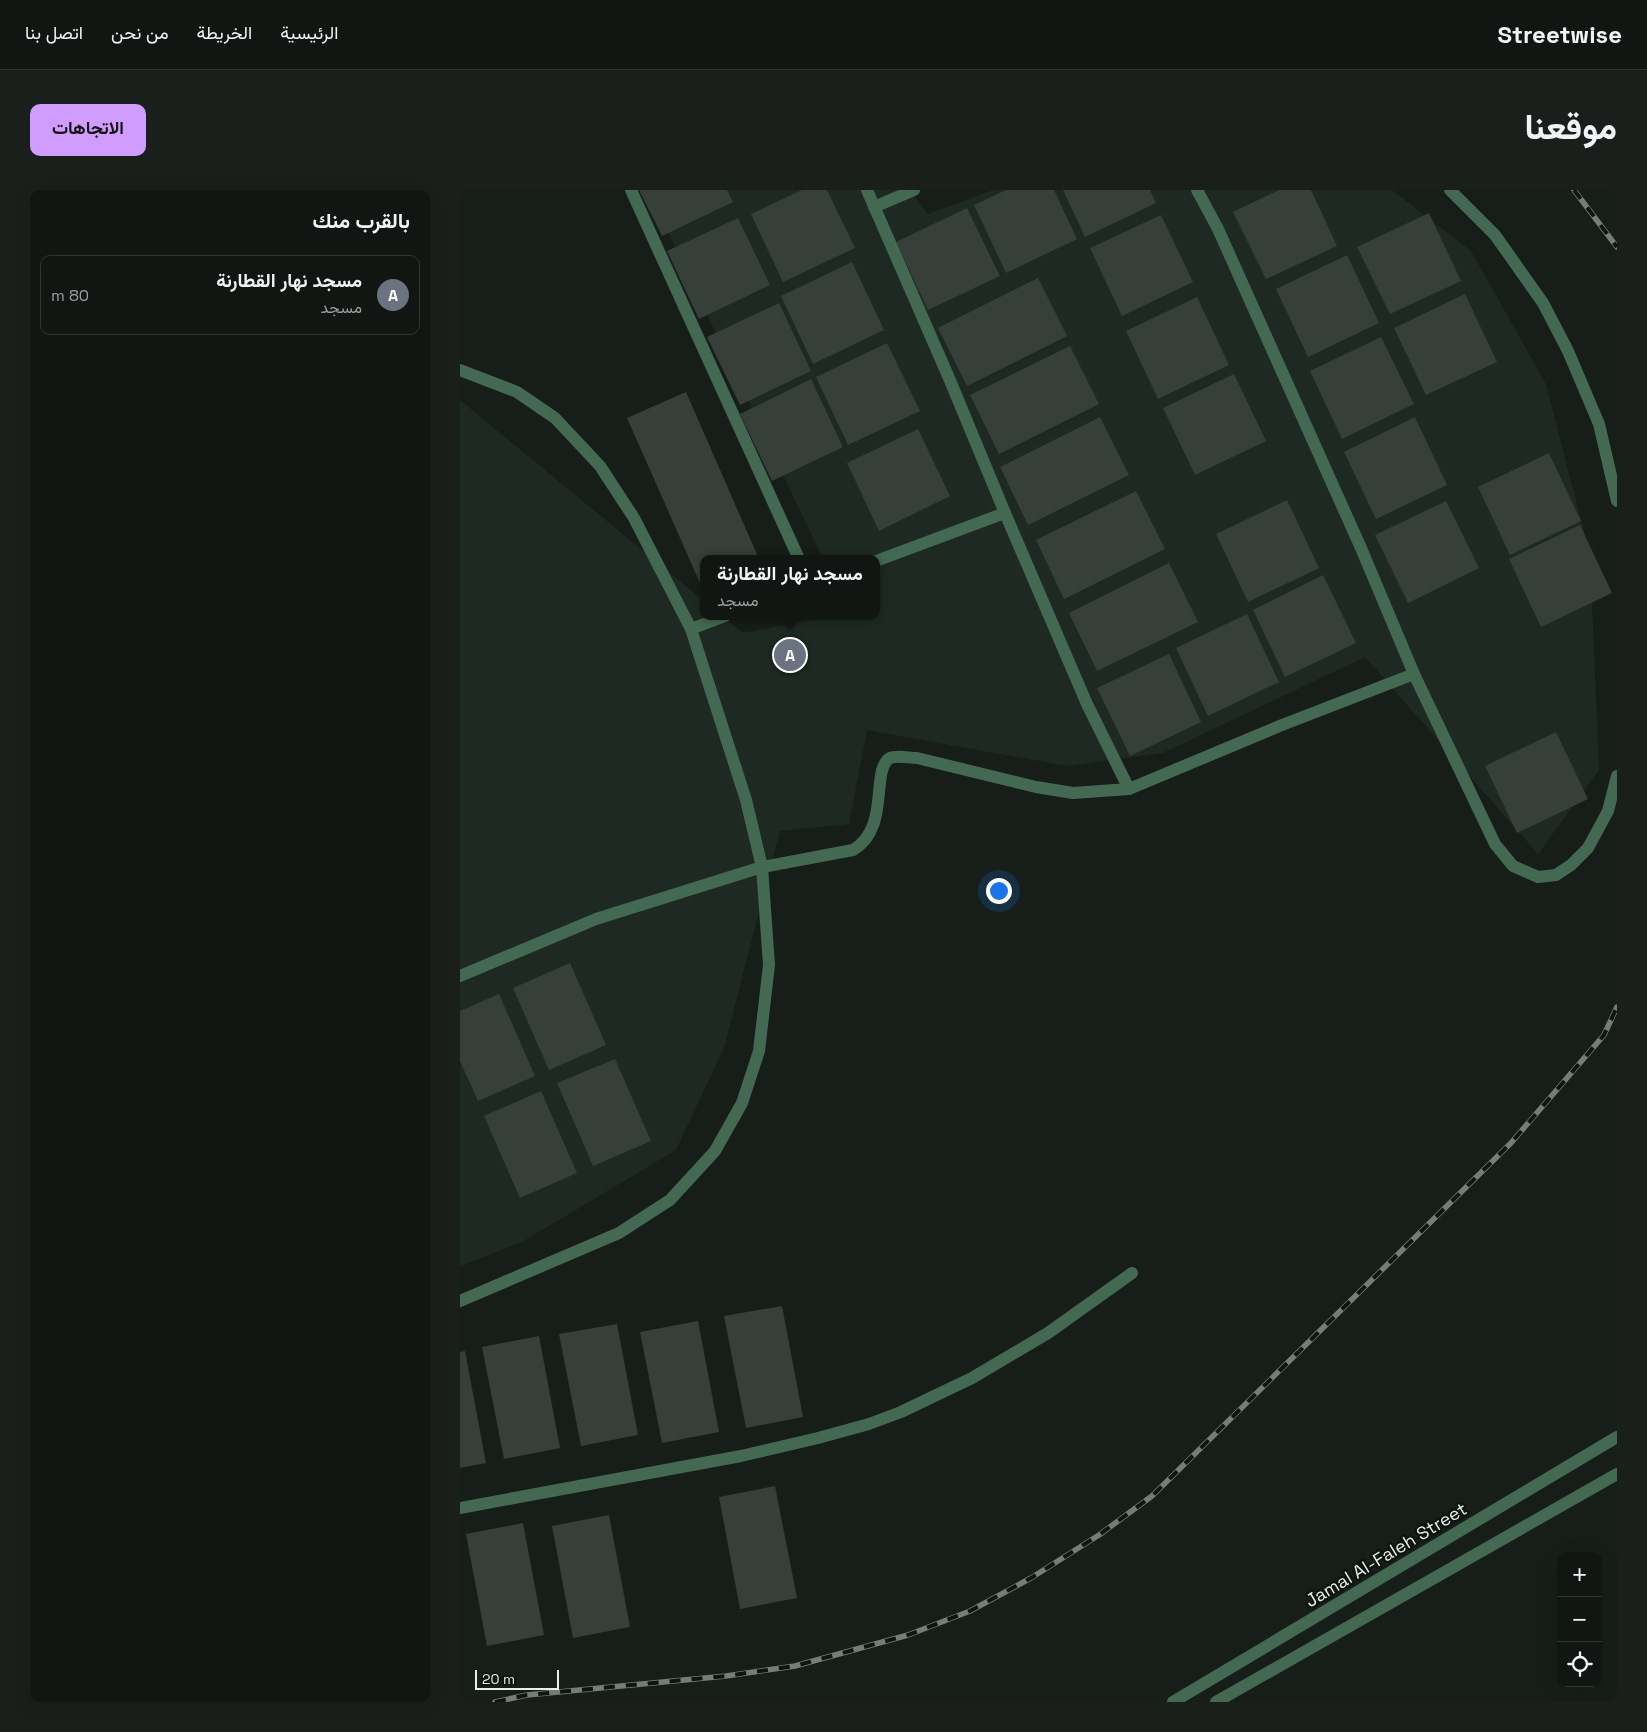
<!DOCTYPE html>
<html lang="ar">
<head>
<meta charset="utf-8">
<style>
  :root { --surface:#111613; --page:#1a1f1c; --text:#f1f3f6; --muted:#9c9fa0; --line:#303533; --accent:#d09dff }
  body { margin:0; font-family:"Space Grotesk",Vazirmatn,sans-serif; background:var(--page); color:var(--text); direction:rtl }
  .controls { position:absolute; right:15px; bottom:15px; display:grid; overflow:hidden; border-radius:10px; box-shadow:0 5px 20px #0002 }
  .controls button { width:45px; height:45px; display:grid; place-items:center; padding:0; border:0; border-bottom:1px solid var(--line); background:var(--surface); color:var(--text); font:25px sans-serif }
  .scale { position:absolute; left:15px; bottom:12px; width:84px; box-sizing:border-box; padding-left:5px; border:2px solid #e9eeeb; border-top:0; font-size:14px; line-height:18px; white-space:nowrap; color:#e9eeeb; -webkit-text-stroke:4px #0e1410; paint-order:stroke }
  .you { position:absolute; left:538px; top:700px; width:18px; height:18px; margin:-12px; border:4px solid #fff; border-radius:50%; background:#1a73e8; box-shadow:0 0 0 8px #1a73e833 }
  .badge { display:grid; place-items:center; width:32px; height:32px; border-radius:50%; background:var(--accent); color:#fff; font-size:16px; font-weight:700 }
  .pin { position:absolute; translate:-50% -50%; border:2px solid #fff; box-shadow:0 1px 5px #0006 }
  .popup { position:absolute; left:240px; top:365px; width:180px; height:65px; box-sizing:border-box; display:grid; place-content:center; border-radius:10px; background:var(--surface); filter:drop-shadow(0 1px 4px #0005); font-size:16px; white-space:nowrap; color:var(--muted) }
  .popup b { font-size:19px; color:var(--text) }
  .popup::after { content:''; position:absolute; left:50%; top:100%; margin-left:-10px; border:10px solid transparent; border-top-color:var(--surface) }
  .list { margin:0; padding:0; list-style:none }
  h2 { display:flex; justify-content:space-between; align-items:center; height:65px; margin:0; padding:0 20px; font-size:21px }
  h2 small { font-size:16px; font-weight:400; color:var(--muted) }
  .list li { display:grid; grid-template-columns:32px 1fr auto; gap:15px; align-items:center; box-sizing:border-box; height:80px; margin:0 10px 10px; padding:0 10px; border:1px solid var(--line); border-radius:10px }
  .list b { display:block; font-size:19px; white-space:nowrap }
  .list p { margin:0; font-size:16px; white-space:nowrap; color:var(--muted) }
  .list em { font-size:16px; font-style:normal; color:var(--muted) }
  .icon { flex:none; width:28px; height:28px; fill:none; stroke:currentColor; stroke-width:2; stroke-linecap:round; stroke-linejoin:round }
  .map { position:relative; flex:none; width:1157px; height:1512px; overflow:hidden; direction:ltr; border-radius:10px }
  header { display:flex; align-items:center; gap:30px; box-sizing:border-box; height:70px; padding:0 25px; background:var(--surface); border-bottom:1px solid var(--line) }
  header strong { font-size:24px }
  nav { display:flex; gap:28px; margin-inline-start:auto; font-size:18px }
  .intro { display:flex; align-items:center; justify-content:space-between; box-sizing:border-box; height:120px; padding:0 30px }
  h1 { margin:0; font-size:35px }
  .button { padding:12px 22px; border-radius:10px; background:var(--accent); color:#111; font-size:18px; font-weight:700 }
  main { display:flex; gap:30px; padding:0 30px }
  aside { flex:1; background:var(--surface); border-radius:10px; box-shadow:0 5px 20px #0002 }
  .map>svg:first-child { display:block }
</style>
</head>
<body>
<header>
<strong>Streetwise</strong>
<nav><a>الرئيسية</a><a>الخريطة</a><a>من نحن</a><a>اتصل بنا</a></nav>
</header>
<div class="intro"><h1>موقعنا</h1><a class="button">الاتجاهات</a></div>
<main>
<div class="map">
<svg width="1157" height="1512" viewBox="0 0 1157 1512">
  <rect width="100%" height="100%" fill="#171e19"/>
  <polygon fill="#1d2922" points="188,0 449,0 468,24 533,0 932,0 1011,61 1086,194 1130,365 1139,580 1078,664 905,467 703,563 607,576 407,540 389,634 320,641 264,858 216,960 62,1052 0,1076 0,210 244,411 244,426 262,426 283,443 372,426 416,426 416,369 363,369"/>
  <g fill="#373f3a">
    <polygon points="179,0 267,0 273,12 202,46"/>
    <polygon points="342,0 367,0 395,58 323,92 291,24"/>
    <polygon points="546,0 594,0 617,49 546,83 514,15"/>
    <polygon points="603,0 690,0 696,13 625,47"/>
    <polygon points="819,0 851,0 877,56 806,89 773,22"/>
    <polygon points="507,18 540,86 468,120 436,52"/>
    <polygon points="969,23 1001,91 930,124 897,57"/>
    <polygon points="701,25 733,92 662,126 630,58"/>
    <polygon points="278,28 310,95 239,129 207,61"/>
    <polygon points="887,65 919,133 848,167 816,99"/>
    <polygon points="392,72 424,140 353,174 321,106"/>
    <polygon points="578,88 607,146 507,196 478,138"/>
    <polygon points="1005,104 1037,172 966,205 934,138"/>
    <polygon points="737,107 769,175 698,209 666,141"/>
    <polygon points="319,113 351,181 280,215 247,147"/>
    <polygon points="921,147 954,214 882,249 850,181"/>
    <polygon points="427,153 460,221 388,255 356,187"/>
    <polygon points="610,156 639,214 539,264 510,205"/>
    <polygon points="774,184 806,251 735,285 703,218"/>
    <polygon points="351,189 383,257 312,291 280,224"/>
    <polygon points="226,202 299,369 244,369 244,402 167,228"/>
    <polygon points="640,227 669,285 568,335 540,277"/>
    <polygon points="955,227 987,295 916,329 884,262"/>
    <polygon points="458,239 490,306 419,341 387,273"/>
    <polygon points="1089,263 1121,331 1050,365 1018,297"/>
    <polygon points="676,301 705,359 604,409 576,350"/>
    <polygon points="827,310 859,378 788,412 756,344"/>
    <polygon points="986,311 1019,378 948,413 915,345"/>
    <polygon points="1120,335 1152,403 1081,437 1049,369"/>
    <polygon points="709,373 738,432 637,481 609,423"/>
    <polygon points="863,385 896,453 825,487 793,420"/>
    <polygon points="787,424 819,492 748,526 716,458"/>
    <polygon points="709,464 741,532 670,566 637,498"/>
    <polygon points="1096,542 1128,609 1057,643 1025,576"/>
    <polygon points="110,773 146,855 89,880 53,798"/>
    <polygon points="39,804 75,886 18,911 0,871 0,821"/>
    <polygon points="155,869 191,951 133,976 97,893"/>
    <polygon points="81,901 117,983 60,1008 24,926"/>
    <polygon points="322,1116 343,1227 286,1238 264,1126"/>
    <polygon points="238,1131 259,1242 202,1253 180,1142"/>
    <polygon points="157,1134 178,1245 121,1256 99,1144"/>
    <polygon points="79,1146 100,1258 44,1269 22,1157"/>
    <polygon points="5,1161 26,1273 0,1278 0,1162"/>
    <polygon points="315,1296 337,1408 280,1419 259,1307"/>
    <polygon points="149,1325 170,1437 113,1448 92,1336"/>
    <polygon points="63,1333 84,1445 27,1456 6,1344"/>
  </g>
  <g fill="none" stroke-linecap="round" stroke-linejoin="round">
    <g stroke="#436952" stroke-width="12">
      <polyline points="171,0 339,369"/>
      <polyline points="407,0 489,188 545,323 627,514 669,599 822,535 954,484"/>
      <polyline points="737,0 758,39 901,358 954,484 1035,654 1053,676 1078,687 1096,685 1111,675 1128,658 1148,621 1157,586"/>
      <polyline points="990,0 1035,45 1083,113 1108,161 1139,234 1157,311"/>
      <polyline points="414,17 454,0"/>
      <polyline points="0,180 57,202 95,228 140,276 174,328 231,439 286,610 302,677 309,775 299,861 282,913 255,961 210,1010 159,1043 0,1111"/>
      <polyline points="416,371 545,323"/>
      <polyline points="231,439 265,426"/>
      <path d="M0,786L136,729L302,677L393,660C431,638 410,580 430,568C437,565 449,568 457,568L576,597L613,603L669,599"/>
      <polyline points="0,1318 281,1266 358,1248 409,1234 441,1222 512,1188 588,1143 672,1083"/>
      <polyline points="713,1512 1157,1247"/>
      <polyline points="756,1512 1157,1284"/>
    </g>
    <g stroke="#767c78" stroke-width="5.5">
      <g id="rail">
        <polyline points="1114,0 1157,57"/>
        <polyline points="35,1512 67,1505 266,1486 335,1476 448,1445 510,1421 571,1388 639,1345 692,1306 1051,953 1144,845 1157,817"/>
      </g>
    </g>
    <use href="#rail" stroke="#0e1410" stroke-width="4" stroke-dasharray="11" stroke-linecap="butt"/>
  </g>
  <g text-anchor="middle" stroke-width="5" stroke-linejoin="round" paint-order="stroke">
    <g font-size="18" fill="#e9eeeb" stroke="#0e1410">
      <text transform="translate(926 1365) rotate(-31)" y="6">Jamal Al-Faleh Street</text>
    </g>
  </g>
</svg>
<div class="controls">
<button>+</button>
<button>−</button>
<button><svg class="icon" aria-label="locate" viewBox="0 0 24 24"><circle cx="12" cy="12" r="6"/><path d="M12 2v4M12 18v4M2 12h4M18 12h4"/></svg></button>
</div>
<div class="scale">20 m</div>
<div class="you"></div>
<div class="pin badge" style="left:330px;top:465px;background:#6b7280">A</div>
<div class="popup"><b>مسجد نهار القطارنة</b>مسجد</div>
</div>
<aside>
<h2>بالقرب منك<small></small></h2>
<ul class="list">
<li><span class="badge" style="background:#6b7280">A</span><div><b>مسجد نهار القطارنة</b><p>مسجد</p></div><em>80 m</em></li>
</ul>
</aside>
</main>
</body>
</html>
